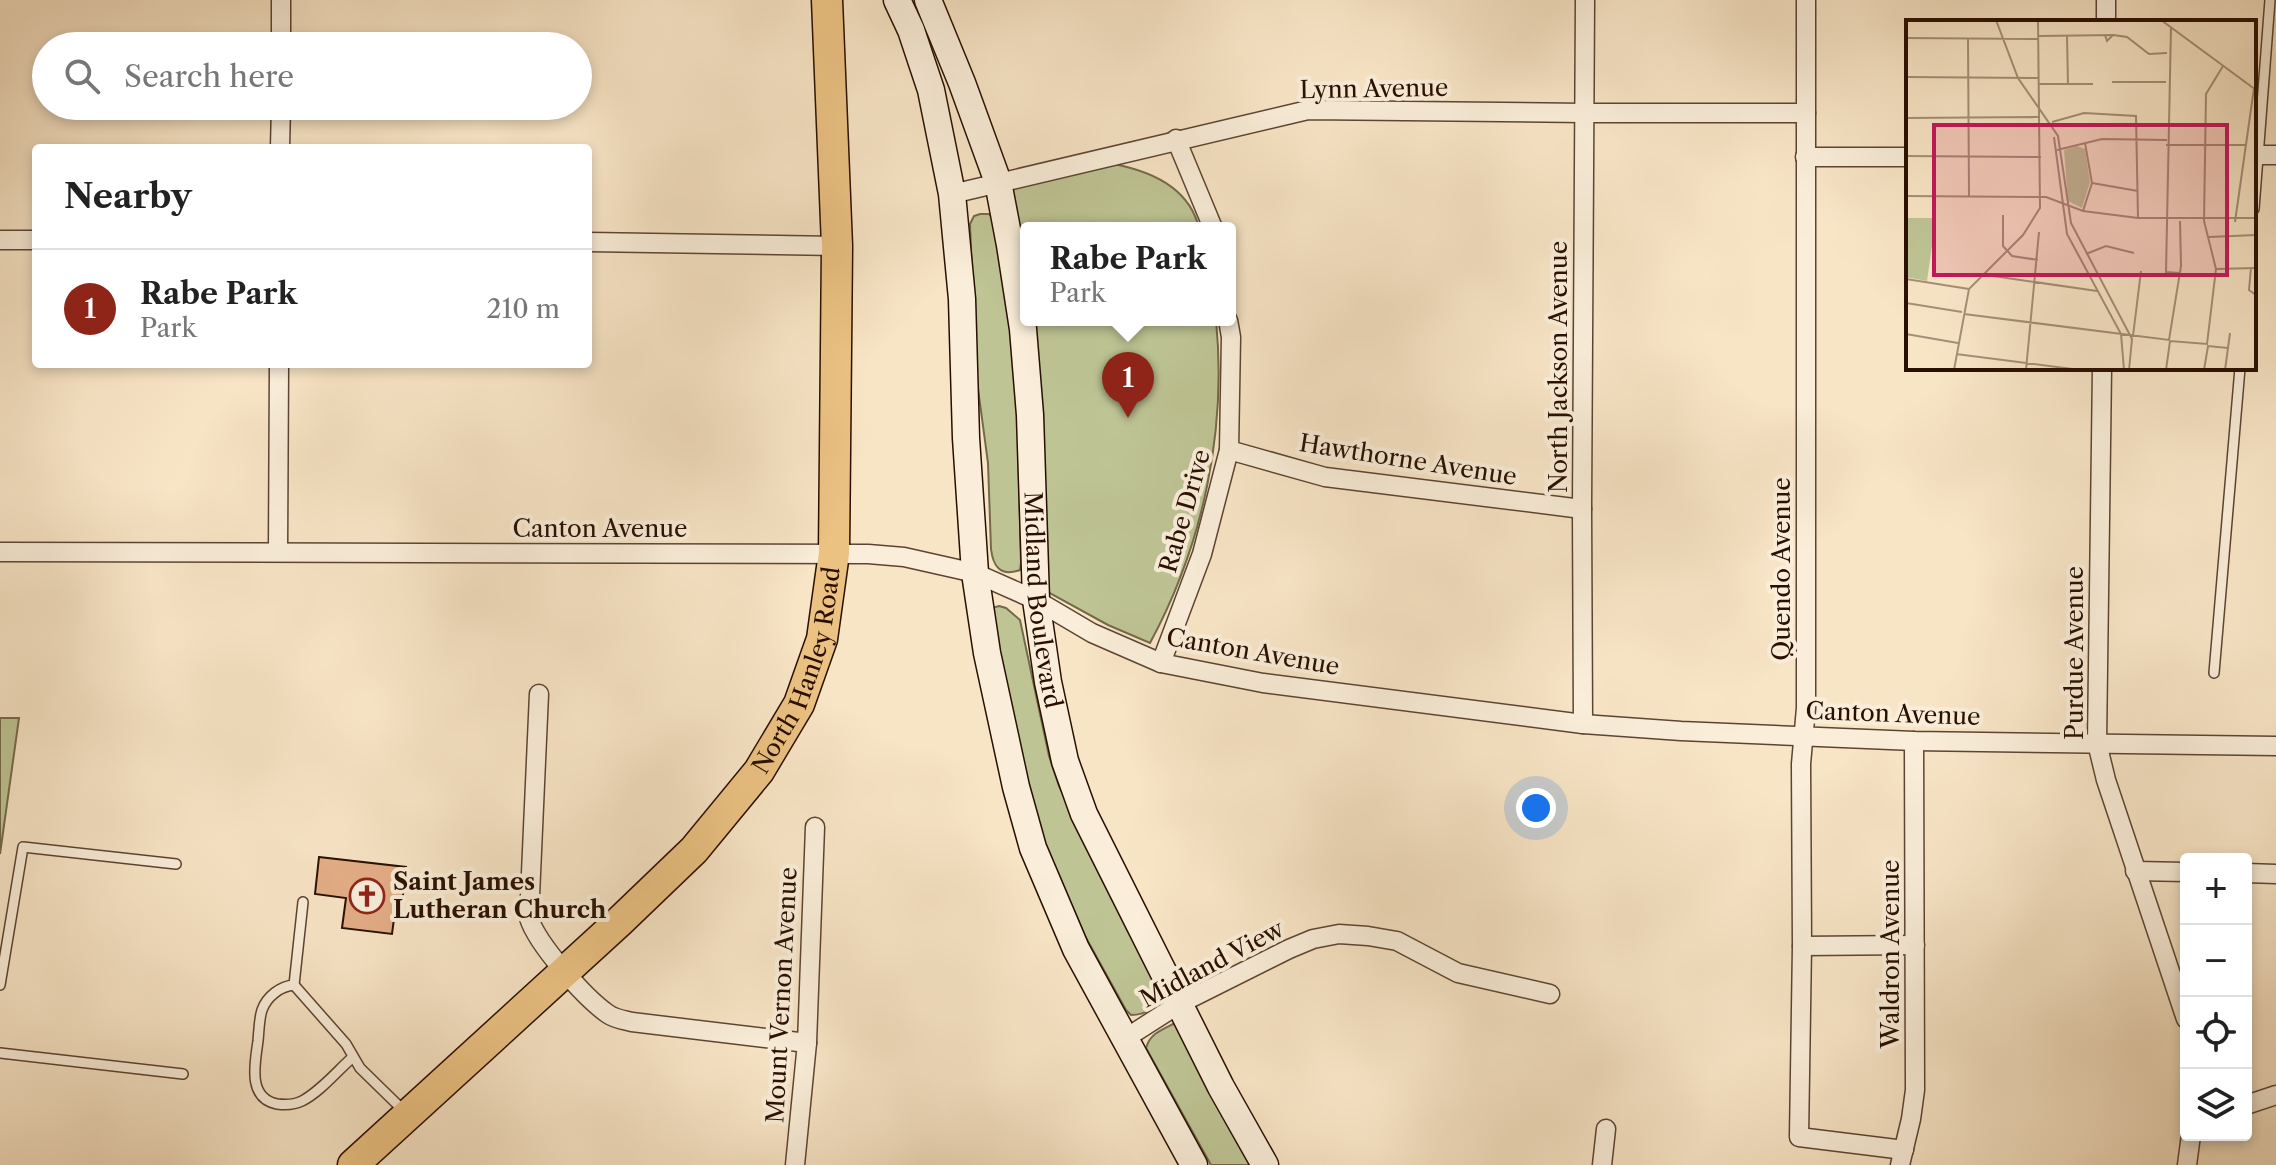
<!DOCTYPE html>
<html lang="en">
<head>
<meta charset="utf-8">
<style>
  :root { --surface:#fff; --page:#f6f6f6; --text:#222; --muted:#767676; --line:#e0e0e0; --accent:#8f2418 }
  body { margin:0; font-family:"Libre Caslon Text",serif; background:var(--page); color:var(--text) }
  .controls { position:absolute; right:24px; bottom:24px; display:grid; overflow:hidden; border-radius:8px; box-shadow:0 4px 12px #0003 }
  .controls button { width:72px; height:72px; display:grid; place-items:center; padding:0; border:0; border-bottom:2px solid var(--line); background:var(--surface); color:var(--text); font:40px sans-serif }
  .you { position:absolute; left:1536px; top:808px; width:28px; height:28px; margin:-20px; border:6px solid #fff; border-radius:50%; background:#1a73e8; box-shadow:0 0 0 12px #1a73e833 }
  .badge { display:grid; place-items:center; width:52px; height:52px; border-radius:50%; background:var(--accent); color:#fff; font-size:26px; font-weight:700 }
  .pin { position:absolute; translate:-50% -66px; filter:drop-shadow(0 2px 4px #0008) }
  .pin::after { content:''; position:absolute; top:42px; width:28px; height:24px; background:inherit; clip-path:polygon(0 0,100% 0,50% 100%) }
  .popup { position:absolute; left:1020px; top:222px; width:216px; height:104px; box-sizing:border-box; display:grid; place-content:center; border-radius:8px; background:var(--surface); filter:drop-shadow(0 2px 6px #0005); font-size:26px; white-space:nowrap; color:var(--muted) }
  .popup b { font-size:30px; color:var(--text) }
  .popup::after { content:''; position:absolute; left:50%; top:100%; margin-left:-16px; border:16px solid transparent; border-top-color:var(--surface) }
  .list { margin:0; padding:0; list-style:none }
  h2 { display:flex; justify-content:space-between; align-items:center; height:104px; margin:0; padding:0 32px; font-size:34px }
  h2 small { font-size:26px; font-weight:400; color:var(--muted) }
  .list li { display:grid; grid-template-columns:52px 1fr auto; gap:24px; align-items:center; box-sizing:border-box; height:120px; padding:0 32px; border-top:2px solid var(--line) }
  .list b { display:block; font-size:30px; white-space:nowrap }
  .list p { margin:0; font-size:26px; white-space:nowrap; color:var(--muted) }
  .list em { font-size:26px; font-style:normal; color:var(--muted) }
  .icon { flex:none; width:44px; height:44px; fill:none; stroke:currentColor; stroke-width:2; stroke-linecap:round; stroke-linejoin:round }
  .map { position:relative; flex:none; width:2276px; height:1165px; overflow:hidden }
  .search { position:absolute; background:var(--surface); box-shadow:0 4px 12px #0003; left:32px; top:32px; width:560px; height:88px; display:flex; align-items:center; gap:20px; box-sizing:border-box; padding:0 28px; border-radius:44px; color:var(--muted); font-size:30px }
  .panel { position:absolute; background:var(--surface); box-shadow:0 4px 12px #0003; left:32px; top:144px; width:560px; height:224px; border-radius:8px }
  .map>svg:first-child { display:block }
</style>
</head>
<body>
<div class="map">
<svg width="2276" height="1165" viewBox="0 0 2276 1165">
  <rect width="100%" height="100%" fill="#f8e5c6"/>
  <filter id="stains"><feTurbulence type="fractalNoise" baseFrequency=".0025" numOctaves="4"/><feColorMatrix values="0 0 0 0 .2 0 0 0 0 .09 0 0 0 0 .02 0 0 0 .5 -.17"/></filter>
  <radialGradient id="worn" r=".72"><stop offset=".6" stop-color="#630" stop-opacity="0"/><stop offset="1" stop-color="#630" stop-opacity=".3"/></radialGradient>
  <g fill="#bec494" stroke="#746a4a" stroke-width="2">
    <path d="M1113,164C1151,171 1189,187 1199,228H1026V287L1009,189Z"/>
    <path d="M980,214H989L993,219L1008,289L1017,396L1021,563L1020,570C1000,577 993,566 991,549L988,463L976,374L970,224L974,216Z"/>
    <path d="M1031,320H1216C1227,431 1203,545 1150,643L1108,625L1044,590Z"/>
    <path d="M999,606L1006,608L1020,620L1049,756L1059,786L1163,993C1161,1007 1144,1015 1131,1015L1126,1010L1085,936L1046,847L1021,773L992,608Z"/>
    <polygon points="0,718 19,718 0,854"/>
    <path d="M1173,1024L1179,1025L1257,1165H1211L1146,1048C1150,1034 1161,1030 1173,1024Z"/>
  </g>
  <polygon fill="#e4ae87" stroke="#290f00" stroke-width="2" points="319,857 406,867 402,904 396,904 392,934 342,928 346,898 315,894"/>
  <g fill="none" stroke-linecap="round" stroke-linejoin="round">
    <g stroke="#5d4432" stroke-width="12">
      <g id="lane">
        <polyline points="2254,209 2270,0"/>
        <polyline points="2214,673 2240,368"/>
        <polyline points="0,985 23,847 176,864"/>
        <path d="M294,985C281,986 267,996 262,1010C259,1019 259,1031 258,1041C255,1063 247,1098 277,1104C285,1105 294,1105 302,1101C321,1091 337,1071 353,1057"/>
        <polyline points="294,985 346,1044 360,1068 405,1112"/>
        <polyline points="294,985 303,902"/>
        <polyline points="0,1053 183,1074"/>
      </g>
    </g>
    <g stroke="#5d4432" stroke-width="21">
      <g id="street">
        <polyline points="1806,0 1806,708 1801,764 1802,946 1799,1137 1904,1150"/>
        <polyline points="2106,22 2106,0"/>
        <polyline points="281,46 281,0"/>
        <polyline points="1176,139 1213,228"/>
        <polyline points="280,148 281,106"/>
        <polyline points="2254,155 2276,155"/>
        <polyline points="1805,157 1908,157"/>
        <polyline points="952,194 1308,110 1584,113 1806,113"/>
        <polyline points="0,240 36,240"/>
        <polyline points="588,242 837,246"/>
        <polyline points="2102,368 2097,743 2106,780 2186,1019"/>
        <polyline points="1229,450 1325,477 1582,509"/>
        <polyline points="0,552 868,554 904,557 975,573 1036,600 1092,633 1161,663 1263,683 1583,724 1681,731 1914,741 2276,746"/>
        <polyline points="278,552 279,364"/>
        <polyline points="1161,663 1202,554 1229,450 1231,337 1228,320"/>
        <path d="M539,694L529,918C537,944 585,998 608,1014C615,1019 624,1020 632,1022L807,1043"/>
        <polyline points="1583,724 1582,509 1585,0"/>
        <polyline points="2135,871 2186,872"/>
        <polyline points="2246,873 2276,874"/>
        <polyline points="1802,946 1915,945"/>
        <polyline points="1126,1038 1179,1004 1289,949 1313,939 1339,934 1368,936 1397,941 1458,973 1550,994"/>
        <polyline points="2246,1105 2276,1095"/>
        <polyline points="795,1165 807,1043 815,827"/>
        <polyline points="1602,1165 1606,1129"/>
        <polyline points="1900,1165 1911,1119 1915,1090 1914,741"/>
        <polyline points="2187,1165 2191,1135"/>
      </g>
    </g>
    <g stroke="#290f00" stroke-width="29">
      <g id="secondary">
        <polyline points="897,0 911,30 931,90 952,194 962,299 966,438 975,573 987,653 1016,787 1033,848 1076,949 1194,1165"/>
        <path id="s1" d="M928,0L962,83L998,182L1010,245L1023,329L1030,415L1036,600L1048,682L1065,761L1084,814L1221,1087L1265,1165"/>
      </g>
    </g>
    <g stroke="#290f00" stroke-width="33">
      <g id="primary">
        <path id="s2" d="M353,1165L619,922L694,850L759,771L799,704L822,639L834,553L837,246L827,0"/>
      </g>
    </g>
    <use href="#lane" stroke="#faeeda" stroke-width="9"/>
    <use href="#street" stroke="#faeeda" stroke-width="18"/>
    <use href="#secondary" stroke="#faeeda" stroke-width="26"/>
    <use href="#primary" stroke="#ecc283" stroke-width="30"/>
  </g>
  <defs>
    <g id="church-ring" transform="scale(1.8)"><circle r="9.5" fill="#faeeda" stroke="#8f2418" stroke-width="1.5"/><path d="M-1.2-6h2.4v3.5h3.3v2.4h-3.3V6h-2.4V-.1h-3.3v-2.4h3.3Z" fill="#8f2418"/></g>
  </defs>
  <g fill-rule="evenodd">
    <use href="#church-ring" x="367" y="896"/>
  </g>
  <g text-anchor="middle" stroke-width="8" stroke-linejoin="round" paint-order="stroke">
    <g font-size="24" fill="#290f00" stroke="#faeeda">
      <text transform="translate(1374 89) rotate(-1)" y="8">Lynn Avenue</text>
      <text transform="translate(1559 367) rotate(-90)" y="8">North Jackson Avenue</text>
      <text transform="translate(1408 460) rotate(9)" y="8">Hawthorne Avenue</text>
      <text transform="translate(1185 511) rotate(-74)" y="8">Rabe Drive</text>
      <text x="600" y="537">Canton Avenue</text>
      <text transform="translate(1782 569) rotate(-90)" y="8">Quendo Avenue</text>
      <text dy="8" stroke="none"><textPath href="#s1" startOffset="616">Midland Boulevard</textPath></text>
      <text transform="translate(1253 652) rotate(10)" y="8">Canton Avenue</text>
      <text transform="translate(2075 653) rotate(-90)" y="8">Purdue Avenue</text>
      <text dy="8" stroke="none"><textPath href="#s2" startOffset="676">North Hanley Road</textPath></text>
      <text transform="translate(1893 714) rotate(2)" y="8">Canton Avenue</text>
      <text transform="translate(1891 954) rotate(-90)" y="8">Waldron Avenue</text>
      <text transform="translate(1212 964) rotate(-28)" y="8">Midland View</text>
      <text transform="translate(782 995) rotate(-87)" y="8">Mount Vernon Avenue</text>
    </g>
    <g font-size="24" font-weight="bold" fill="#290f00" stroke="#faeeda" text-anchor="start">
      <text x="393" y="890">Saint James<tspan x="393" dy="28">Lutheran Church</tspan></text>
    </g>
  </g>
  <g transform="translate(1906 20)">
    <rect width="350" height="350" fill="#f8e5c6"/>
    <path d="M171,126L179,129L184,162L176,188L162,181L158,130ZM0,198H30L21,261L0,257Z" fill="#bec494"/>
    <path fill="none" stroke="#a58f77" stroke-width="2" d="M90,0L112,58L152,116L165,203L226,319L223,350M255,0L350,70M265,7L260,252L273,253M161,15L162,65M207,15L221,17L243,34L261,33M133,16L207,15L201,21L199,15M0,18L132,19M62,18L63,176M0,57L133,58M206,62H260M133,64H187M0,98L133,97M146,102L178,93L230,96L232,198M148,117L161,214L215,314L218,350M260,125H339M151,130L196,119L261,120M0,136L135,137M186,163L232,171M0,176L140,177L177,191L232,198H350M177,191L186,163L179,123M97,195V226L106,236L132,240M329,202L348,68M303,217L350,215M180,234L200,226L228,233M345,248L343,270L350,275M310,249L350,248M87,256L191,271M0,259L63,269M0,283L56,292M58,294L263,320L275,246L274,201M0,314L52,323M227,316L235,251M50,334L174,350M48,350L63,269L117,215L134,188L132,0M120,350L133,212M260,350L264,321L301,324L310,249L298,201L300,74L317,46M298,350L302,326L322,328M319,350L324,313"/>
    <path fill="#c2185b" fill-opacity="0.15" stroke="#c2185b" stroke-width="4" d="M28,105H321V255H28Z"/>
    <rect width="350" height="350" fill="none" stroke="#290f00" stroke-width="4"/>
  </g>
  <rect width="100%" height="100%" filter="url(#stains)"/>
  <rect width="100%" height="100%" fill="url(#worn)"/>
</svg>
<div class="controls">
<button>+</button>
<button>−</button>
<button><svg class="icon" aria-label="locate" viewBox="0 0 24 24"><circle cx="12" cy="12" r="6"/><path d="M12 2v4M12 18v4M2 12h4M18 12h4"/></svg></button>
<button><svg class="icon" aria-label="layers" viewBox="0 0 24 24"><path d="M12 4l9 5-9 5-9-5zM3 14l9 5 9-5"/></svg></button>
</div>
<div class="you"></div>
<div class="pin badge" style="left:1128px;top:418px">1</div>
<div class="popup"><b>Rabe Park</b>Park</div>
<div class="search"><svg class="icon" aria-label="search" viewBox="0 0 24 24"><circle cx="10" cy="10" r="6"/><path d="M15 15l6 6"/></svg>Search here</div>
<section class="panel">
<h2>Nearby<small></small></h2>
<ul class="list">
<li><span class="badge">1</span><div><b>Rabe Park</b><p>Park</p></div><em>210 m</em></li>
</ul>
</section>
</div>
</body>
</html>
